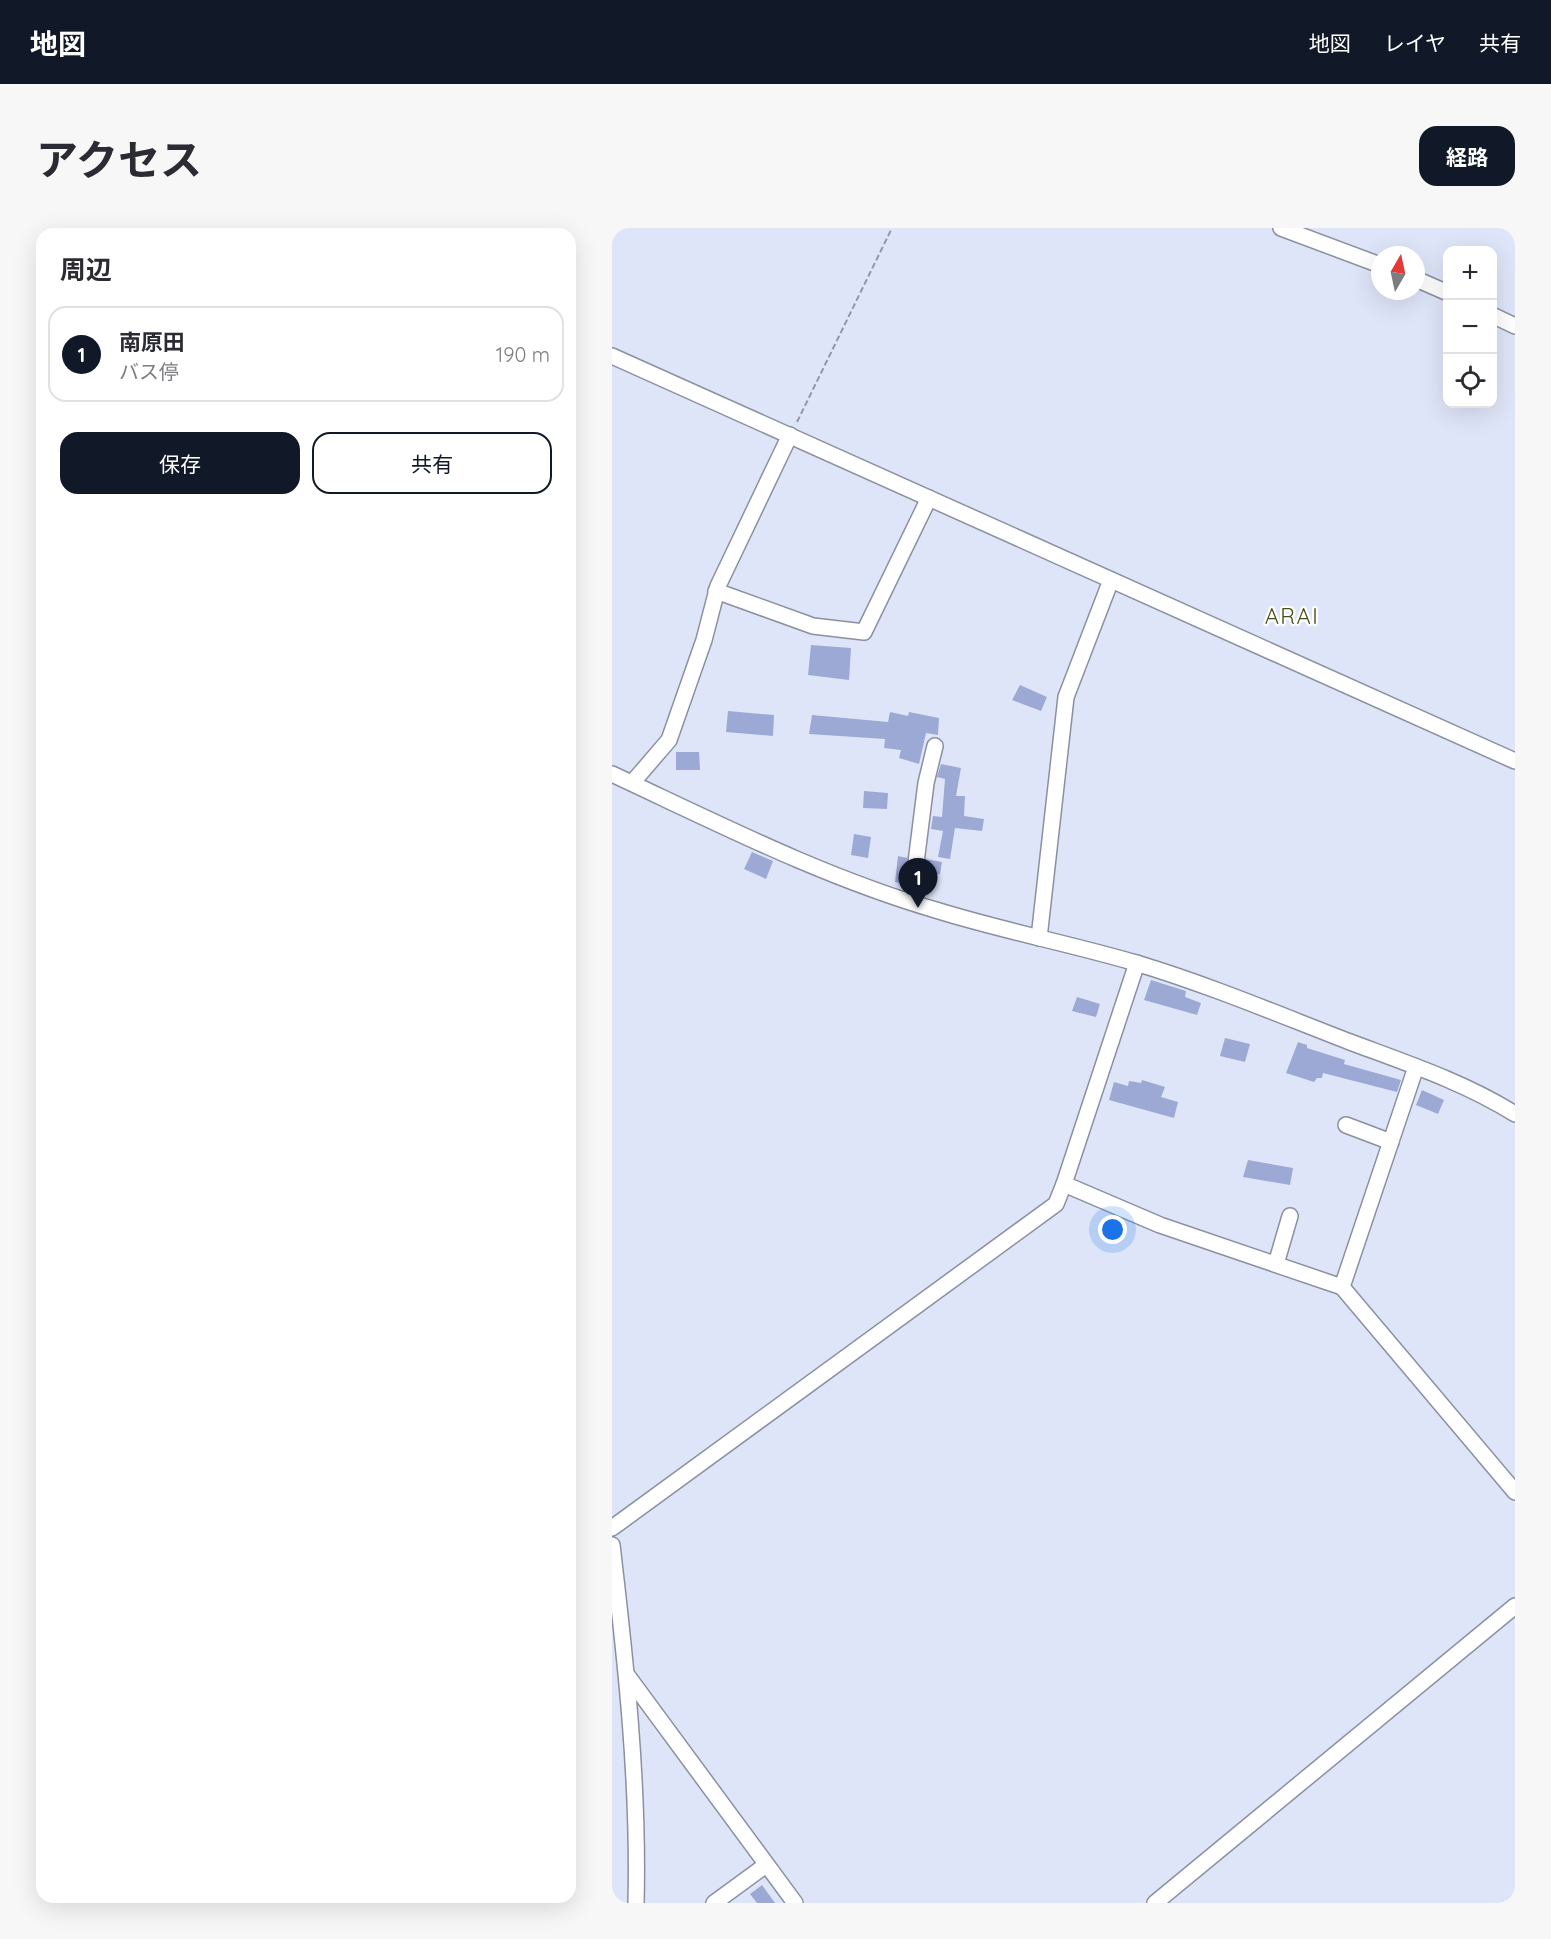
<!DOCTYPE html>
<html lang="ja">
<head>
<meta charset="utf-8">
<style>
  :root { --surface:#fff; --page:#f7f7f7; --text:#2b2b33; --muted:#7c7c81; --line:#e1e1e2; --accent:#111827 }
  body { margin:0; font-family:Quicksand,"Noto Sans JP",sans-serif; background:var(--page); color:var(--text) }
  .controls { position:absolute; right:18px; top:18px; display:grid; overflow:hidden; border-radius:12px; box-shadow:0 6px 24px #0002 }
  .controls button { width:54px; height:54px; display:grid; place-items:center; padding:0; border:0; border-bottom:2px solid var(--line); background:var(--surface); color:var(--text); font:30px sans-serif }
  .compass { position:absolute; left:759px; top:18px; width:54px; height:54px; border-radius:50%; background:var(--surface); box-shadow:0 6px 24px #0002; rotate:9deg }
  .you { position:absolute; left:501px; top:1002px; width:21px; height:21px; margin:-15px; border:4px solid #fff; border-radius:50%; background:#1a73e8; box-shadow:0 0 0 9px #1a73e833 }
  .badge { display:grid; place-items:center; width:39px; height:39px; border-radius:50%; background:var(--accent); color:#fff; font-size:20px; font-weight:700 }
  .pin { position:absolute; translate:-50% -50px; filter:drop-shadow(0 2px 3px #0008) }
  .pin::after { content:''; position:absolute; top:32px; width:21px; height:18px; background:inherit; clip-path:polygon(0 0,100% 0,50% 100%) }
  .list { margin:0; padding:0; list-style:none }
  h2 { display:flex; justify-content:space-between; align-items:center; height:78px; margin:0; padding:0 24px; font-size:26px }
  h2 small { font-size:20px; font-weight:400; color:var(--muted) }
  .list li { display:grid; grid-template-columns:39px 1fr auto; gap:18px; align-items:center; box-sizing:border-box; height:96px; margin:0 12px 12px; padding:0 12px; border:2px solid var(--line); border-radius:18px }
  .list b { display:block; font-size:22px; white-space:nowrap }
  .list p { margin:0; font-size:20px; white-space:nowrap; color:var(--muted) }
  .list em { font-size:20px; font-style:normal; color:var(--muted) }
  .actions { display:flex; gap:12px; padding:18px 24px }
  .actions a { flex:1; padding:14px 0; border:2px solid var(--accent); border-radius:18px; text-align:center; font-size:21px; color:var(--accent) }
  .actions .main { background:var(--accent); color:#fff }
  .icon { flex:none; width:33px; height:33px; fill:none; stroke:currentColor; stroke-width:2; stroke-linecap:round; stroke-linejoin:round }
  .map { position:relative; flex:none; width:903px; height:1675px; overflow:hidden; border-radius:18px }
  header { display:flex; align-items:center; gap:36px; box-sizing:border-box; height:84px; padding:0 30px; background:var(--accent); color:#fff }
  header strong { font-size:28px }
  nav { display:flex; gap:33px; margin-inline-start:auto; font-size:21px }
  .intro { display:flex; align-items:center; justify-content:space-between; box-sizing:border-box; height:144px; padding:0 36px }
  h1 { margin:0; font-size:42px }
  .button { padding:15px 27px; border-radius:18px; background:var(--accent); color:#fff; font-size:21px; font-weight:700 }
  main { display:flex; gap:36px; padding:0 36px }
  aside { flex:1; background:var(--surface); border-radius:18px; box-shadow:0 6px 24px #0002 }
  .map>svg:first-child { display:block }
</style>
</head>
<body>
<header>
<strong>地図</strong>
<nav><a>地図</a><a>レイヤ</a><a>共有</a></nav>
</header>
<div class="intro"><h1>アクセス</h1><a class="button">経路</a></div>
<main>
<aside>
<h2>周辺<small></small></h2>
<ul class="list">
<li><span class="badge">1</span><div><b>南原田</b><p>バス停</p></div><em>190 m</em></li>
</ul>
<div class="actions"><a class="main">保存</a><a>共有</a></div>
</aside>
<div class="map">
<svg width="903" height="1675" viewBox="0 0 903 1675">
  <rect width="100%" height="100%" fill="#dfe5f8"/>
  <g fill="#9da9d5">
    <polygon points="199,417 239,420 237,452 196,447"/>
    <polygon points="408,457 435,469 429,483 400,472"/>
    <polygon points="116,483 162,487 161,508 114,504"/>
    <polygon points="278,484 296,488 297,484 327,490 326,507 314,505 307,536 287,530 289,522 272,520 273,511 197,506 200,487 276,494"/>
    <polygon points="64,524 87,524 88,542 64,542"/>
    <polygon points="329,536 349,540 344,568 353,568 352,588 372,591 370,603 343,600 338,631 326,629 331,603 319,601 321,588 330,589 333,551 325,549"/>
    <polygon points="252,563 276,565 275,581 251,580"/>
    <polygon points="242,606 259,609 256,630 239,627"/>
    <polygon points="140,624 161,633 154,651 132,641"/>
    <polygon points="286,628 295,630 291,656 283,654"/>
    <polygon points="314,631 330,634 328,646 312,648"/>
    <polygon points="539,752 574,763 573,769 589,775 585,787 532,772"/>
    <polygon points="465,769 488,776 484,789 460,783"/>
    <polygon points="613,810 638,816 633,834 608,828"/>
    <polygon points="686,814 695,817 695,820 733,832 732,836 789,852 785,864 711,845 710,850 705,850 702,854 674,845"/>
    <polygon points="530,852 553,859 549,869 566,874 562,890 497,872 502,854 516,858 517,853 529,855"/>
    <polygon points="810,862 832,872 826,886 804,877"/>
    <polygon points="636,932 681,940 678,957 631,949"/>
    <polygon points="150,1657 163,1675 145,1675 138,1666"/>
  </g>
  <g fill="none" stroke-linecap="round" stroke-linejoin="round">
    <g stroke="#8b90a1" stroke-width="18">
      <g id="minor">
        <polyline points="669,0 768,37"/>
        <polyline points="804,51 836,65"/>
        <polyline points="880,87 903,98"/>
        <polyline points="0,128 903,533"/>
        <polyline points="104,363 201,398 252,404 317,270"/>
        <path d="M0,546C107,596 213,650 327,683C392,703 459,716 524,735C597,757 668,787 738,814C794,835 852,854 903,886"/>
        <polyline points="20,555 57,512 92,412 106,358 178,207"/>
        <polyline points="299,674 314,555 323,518"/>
        <polyline points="427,710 454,469 499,352"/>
        <polyline points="525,735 452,956 548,997 730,1059 804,839"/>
        <polyline points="734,897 779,914"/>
        <polyline points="664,1036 678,988"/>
        <polyline points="730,1059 903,1264"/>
        <polyline points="0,1300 444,976 452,956"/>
        <path d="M0,1317C14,1436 27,1555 24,1675"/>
        <polyline points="15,1447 183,1675"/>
        <polyline points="102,1675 154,1637"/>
        <polyline points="543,1675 903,1378"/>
      </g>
    </g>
    <polyline stroke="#9397a5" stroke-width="2" stroke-dasharray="6 3" stroke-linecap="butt" points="185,194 280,0"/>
    <use href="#minor" stroke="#fff" stroke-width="15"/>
  </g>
  <g text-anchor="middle" stroke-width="4.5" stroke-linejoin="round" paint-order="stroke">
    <g font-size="22" letter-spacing="1.5" fill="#424f18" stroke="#fff">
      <text x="680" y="396">ARAI</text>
    </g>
  </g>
</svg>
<div class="controls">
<button>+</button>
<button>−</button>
<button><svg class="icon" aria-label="locate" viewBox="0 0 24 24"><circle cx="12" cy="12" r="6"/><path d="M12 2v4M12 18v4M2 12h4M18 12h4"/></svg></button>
</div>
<svg class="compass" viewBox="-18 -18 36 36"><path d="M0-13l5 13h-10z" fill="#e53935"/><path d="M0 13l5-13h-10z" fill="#7c7c81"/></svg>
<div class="you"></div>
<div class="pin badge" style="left:306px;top:680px">1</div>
</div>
</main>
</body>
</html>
